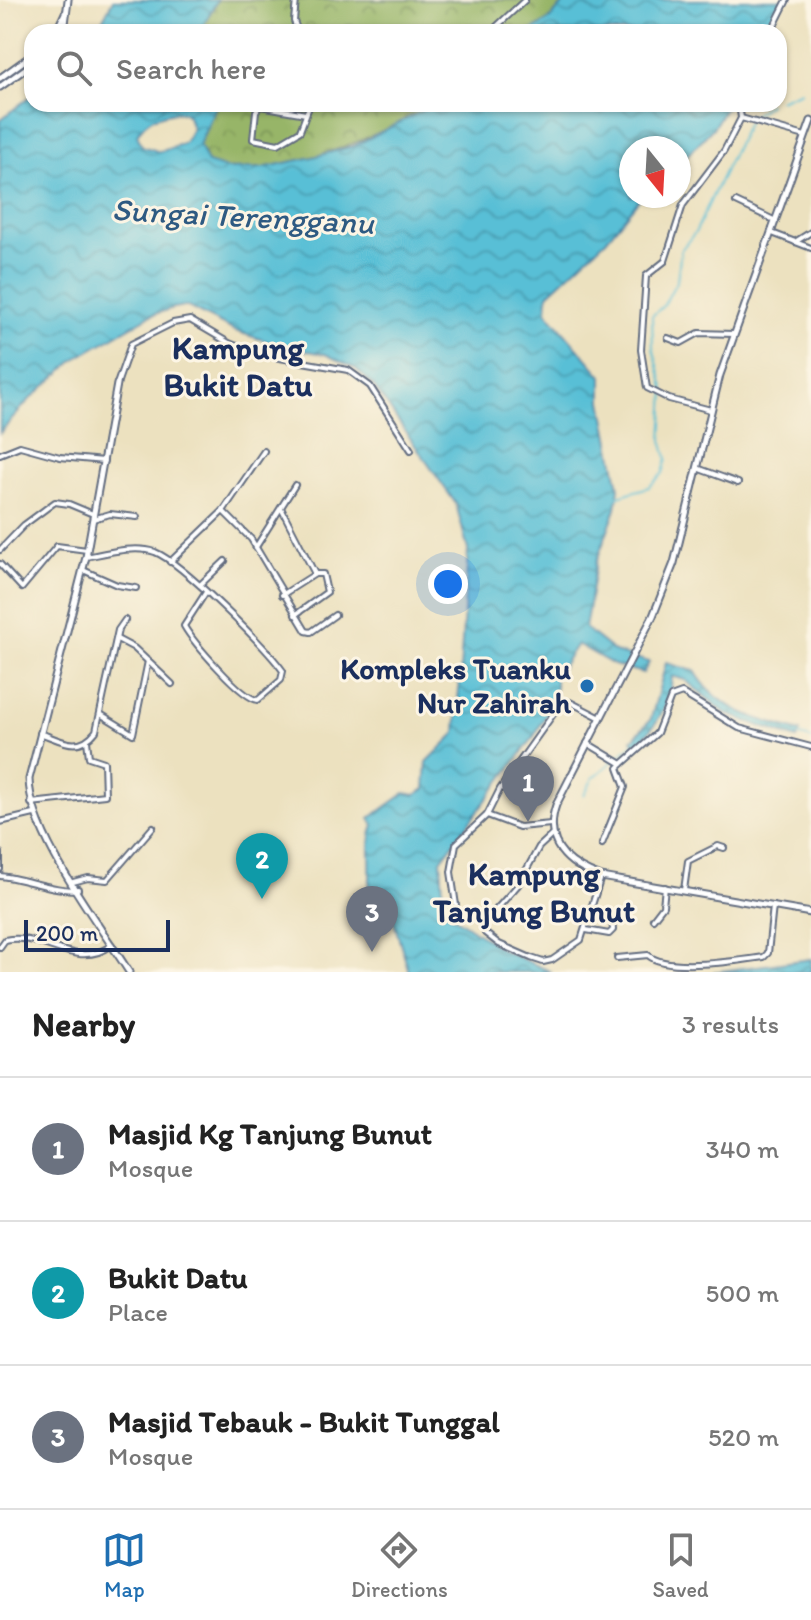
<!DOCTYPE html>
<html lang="en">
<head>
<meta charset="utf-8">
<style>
  :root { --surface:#fff; --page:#f2f2f2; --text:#222; --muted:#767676; --line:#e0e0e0; --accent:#1f6fb2 }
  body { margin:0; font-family:Itim,sans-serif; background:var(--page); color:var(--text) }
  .compass { position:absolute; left:619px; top:136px; width:72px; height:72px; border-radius:50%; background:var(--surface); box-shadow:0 2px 6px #0004; rotate:162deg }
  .scale { position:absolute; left:24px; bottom:20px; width:146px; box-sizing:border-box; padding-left:8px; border:4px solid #1b2f5e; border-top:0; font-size:22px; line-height:28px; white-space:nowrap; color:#1b2f5e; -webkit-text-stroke:6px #fcf5e5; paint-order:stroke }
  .you { position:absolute; left:448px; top:584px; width:28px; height:28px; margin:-20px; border:6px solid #fff; border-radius:50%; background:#1a73e8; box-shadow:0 0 0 12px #1a73e833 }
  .badge { display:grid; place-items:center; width:52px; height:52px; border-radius:50%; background:var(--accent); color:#fff; font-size:26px; font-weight:700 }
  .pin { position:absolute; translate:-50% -66px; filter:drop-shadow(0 2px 4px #0008) }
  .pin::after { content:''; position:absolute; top:42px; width:28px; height:24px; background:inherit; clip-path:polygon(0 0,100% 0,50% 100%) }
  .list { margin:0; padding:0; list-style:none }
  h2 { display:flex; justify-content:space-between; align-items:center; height:104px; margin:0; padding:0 32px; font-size:34px }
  h2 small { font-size:26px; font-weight:400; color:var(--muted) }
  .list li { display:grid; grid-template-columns:52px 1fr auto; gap:24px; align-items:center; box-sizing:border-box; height:144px; padding:0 32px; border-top:2px solid var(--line) }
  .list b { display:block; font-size:30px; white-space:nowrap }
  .list p { margin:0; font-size:26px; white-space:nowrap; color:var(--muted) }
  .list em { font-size:26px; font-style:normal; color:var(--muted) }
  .icon { flex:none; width:44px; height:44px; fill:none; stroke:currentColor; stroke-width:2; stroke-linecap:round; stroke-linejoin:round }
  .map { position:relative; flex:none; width:811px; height:972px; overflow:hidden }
  .search { position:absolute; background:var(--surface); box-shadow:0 2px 6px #0004; left:24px; right:24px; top:24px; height:88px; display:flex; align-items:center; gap:20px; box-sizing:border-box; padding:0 28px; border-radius:24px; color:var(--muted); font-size:30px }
  .sheet { height:536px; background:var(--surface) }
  nav { display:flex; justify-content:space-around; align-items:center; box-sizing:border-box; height:112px; border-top:2px solid var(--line); background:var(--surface); font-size:22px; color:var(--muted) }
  nav a { display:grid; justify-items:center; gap:4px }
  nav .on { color:var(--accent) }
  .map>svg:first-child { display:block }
</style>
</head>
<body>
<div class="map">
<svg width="811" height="972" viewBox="0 0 811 972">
  <defs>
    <pattern id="forest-crowns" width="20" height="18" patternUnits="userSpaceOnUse" patternTransform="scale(2)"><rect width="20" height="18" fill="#97b567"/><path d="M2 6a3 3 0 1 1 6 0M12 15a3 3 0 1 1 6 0" fill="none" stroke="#7a9458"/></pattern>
    <pattern id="water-waves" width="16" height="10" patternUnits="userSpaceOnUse" patternTransform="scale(2)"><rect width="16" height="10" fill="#59bfd6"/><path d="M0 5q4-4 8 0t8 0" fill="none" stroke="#499cb1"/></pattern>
  </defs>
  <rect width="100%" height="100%" fill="#fcf5e5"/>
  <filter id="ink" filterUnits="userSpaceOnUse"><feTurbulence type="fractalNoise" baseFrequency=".0125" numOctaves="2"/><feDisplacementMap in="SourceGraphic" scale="16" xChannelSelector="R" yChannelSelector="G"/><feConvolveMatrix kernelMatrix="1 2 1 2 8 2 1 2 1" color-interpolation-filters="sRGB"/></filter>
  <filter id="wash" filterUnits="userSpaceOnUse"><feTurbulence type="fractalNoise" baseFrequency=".006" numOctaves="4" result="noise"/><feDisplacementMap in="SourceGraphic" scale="32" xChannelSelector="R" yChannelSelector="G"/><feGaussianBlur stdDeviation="1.8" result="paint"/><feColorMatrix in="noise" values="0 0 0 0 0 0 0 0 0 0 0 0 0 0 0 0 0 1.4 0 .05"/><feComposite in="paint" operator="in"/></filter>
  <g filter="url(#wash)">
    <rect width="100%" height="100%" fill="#ece1bf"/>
    <g fill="url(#forest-crowns)" stroke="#597262" stroke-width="2">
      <polygon points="217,0 567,0 549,20 529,32 200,32"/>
      <path d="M217,104H435C393,130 253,193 207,163L199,145Z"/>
    </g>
    <g fill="url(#water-waves)" stroke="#3a779a" stroke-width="2" fill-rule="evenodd">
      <polygon points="113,0 217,0 200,32 96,32"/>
      <polygon points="567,0 783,0 764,32 530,32 549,20"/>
      <path d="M32,95V104H217L199,145L207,163L227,169L262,168L313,157L354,146L435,104H728L713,128L679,164V148H631V196H642L606,240L548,294L547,312L602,376V401L619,488L616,508L596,563L585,628L615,652L649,662L643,673L614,665L577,644L555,677V699L533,738L441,860L444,910L504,951L552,972H409L393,919L369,887C373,865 366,845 374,825L370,818L405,793L415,795L425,789L427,762L456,733L468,550L456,504L373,385L355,368L325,354L285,347L235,331L186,306L173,308L149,316L77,358L27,402L0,433V120ZM183,112L188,116L192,129L184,143L160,152L142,146L137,135C146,117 163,112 183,112Z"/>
      <path d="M666,663L695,671C718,711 759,719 800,732L797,739L727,714L685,680L672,676C671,704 657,725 637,744L632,740L651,719Z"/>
      <polygon points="811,959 811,972 713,972"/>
    </g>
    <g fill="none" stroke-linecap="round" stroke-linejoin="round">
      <g stroke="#59bfd6" stroke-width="2">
        <polyline points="779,100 801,91"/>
        <polyline points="752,116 769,104"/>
        <polyline points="615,497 649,487 663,473 667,458 662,440 665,391 653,348 652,316 664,305 677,280 681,250 696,231 747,123"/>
        <polyline points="797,735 811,739"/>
        <polyline points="584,795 593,778 635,742"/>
      </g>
    </g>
  </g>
  <g filter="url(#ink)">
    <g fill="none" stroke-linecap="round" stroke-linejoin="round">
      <g stroke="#646d80" stroke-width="8">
        <g id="minor">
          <polyline points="296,0 294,21 298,32"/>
          <polyline points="496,27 525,0"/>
          <polyline points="771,32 787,0"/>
          <polyline points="306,114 260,106 256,111 253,139 278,144 300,131 310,104"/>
          <polyline points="741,118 805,136"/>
          <polyline points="736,202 776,221"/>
          <polyline points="772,233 811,248"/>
          <polyline points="795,242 811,232"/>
          <polyline points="668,338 681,343 699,333 734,334"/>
          <polyline points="117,384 131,344 173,323 190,320 229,343 257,354 348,370 370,386 411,450"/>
          <polyline points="711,410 669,399 647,388 641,350 646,276 665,261 683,205 724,151 741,118 739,104"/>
          <polyline points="0,454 20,446 60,457 104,461"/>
          <polyline points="697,468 738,483"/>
          <polyline points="281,508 315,574 323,574 327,592 295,615"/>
          <polyline points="223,511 251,539 306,631 311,632 335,615"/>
          <polyline points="93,519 110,514 137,517"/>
          <polyline points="256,547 295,485"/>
          <polyline points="0,550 24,525 55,502 69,504 93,514"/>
          <path d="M86,557C106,553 135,545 155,552C182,563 264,645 283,671L281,680L258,700C242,699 193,642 184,626L206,592"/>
          <polyline points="170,562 223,511 264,451"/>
          <polyline points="0,564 22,588 57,546 87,550"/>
          <polyline points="83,570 117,585 136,588"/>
          <polyline points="200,585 225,561"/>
          <polyline points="282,595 315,574"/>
          <polyline points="117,639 134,648 172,684"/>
          <polyline points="102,715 133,734 148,661"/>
          <path d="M40,733C62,741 79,753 96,731L118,630L125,620"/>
          <polyline points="587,743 622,764 657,733 671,697 682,693 739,728 811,747"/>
          <polyline points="31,803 105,795 104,762 89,757 87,741"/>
          <polyline points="487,815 519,827 551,824"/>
          <polyline points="0,822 34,814"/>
          <polyline points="552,835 539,847 518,885 484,923 485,933 499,944 531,958 543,962 552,960 581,940 601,877"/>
          <polyline points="602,844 625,787 618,768 622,764"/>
          <polyline points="0,853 0,869"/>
          <path d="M0,876C23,878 60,893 78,889"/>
          <polyline points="73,882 88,878 107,880 153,827"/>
          <polyline points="684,890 688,861 718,846 724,848"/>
          <polyline points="456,905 451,872 456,844 487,815 500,789 559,706 570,702 599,717"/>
          <polyline points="653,919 663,906 665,887"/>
          <polyline points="586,930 609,934 613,930 612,918 592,912"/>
          <path d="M0,947L5,940C42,931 75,972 112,945"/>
          <path d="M617,958L648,955C666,972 738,961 764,957L768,953L773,906"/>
        </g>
      </g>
      <g stroke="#646d80" stroke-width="9">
        <g id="tertiary">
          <polyline points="56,32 65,13"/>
          <polyline points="64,32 68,0"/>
          <polyline points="0,78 32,55"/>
          <polyline points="0,87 32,64"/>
          <path d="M811,121L720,375L674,563L653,616L556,805C543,843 567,865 601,877L811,913"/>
          <path d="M117,384L86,557L29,779C30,836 98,922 129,972"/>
        </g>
      </g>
      <use href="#minor" stroke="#fff" stroke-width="4"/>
      <use href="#tertiary" stroke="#fff" stroke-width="5"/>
    </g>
  </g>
  <circle fill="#1f6fb2" stroke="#fcf5e5" stroke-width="3" cx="587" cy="686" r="8"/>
  <g text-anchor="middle" stroke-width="6" stroke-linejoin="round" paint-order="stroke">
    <g font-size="30" font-weight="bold" fill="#1b2f5e" stroke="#fcf5e5" text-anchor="end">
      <text x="571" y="679">Kompleks Tuanku<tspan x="571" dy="34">Nur Zahirah</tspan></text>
    </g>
    <g font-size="32" font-style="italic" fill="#2e5a82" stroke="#fcf5e5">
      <text transform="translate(243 216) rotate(3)" y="11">Sungai Terengganu</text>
    </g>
    <g font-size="32" font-weight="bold" fill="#1b2f5e" stroke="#fcf5e5">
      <text x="238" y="359">Kampung<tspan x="238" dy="37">Bukit Datu</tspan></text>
      <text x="534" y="885">Kampung<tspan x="534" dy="37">Tanjung Bunut</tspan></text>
    </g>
  </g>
</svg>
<svg class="compass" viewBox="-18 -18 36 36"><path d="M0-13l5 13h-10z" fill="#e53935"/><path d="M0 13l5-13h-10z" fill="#767676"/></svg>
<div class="scale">200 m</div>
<div class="you"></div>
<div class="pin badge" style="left:528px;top:822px;background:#6b7280">1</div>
<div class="pin badge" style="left:262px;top:899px;background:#0f9aa8">2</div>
<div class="pin badge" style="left:372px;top:952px;background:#6b7280">3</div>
<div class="search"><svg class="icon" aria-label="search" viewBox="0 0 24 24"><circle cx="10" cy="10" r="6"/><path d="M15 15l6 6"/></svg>Search here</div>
</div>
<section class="sheet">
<h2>Nearby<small>3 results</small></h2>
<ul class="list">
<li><span class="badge" style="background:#6b7280">1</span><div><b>Masjid Kg Tanjung Bunut</b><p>Mosque</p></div><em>340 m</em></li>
<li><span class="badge" style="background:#0f9aa8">2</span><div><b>Bukit Datu</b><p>Place</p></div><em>500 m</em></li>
<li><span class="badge" style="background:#6b7280">3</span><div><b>Masjid Tebauk - Bukit Tunggal</b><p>Mosque</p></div><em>520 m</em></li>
</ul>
</section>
<nav>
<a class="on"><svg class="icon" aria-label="map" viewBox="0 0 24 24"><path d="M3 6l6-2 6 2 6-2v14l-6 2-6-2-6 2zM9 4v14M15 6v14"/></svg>Map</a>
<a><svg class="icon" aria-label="directions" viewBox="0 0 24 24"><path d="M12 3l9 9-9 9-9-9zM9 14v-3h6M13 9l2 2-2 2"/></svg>Directions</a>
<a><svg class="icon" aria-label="saved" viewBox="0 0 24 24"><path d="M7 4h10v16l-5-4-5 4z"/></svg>Saved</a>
</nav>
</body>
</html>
